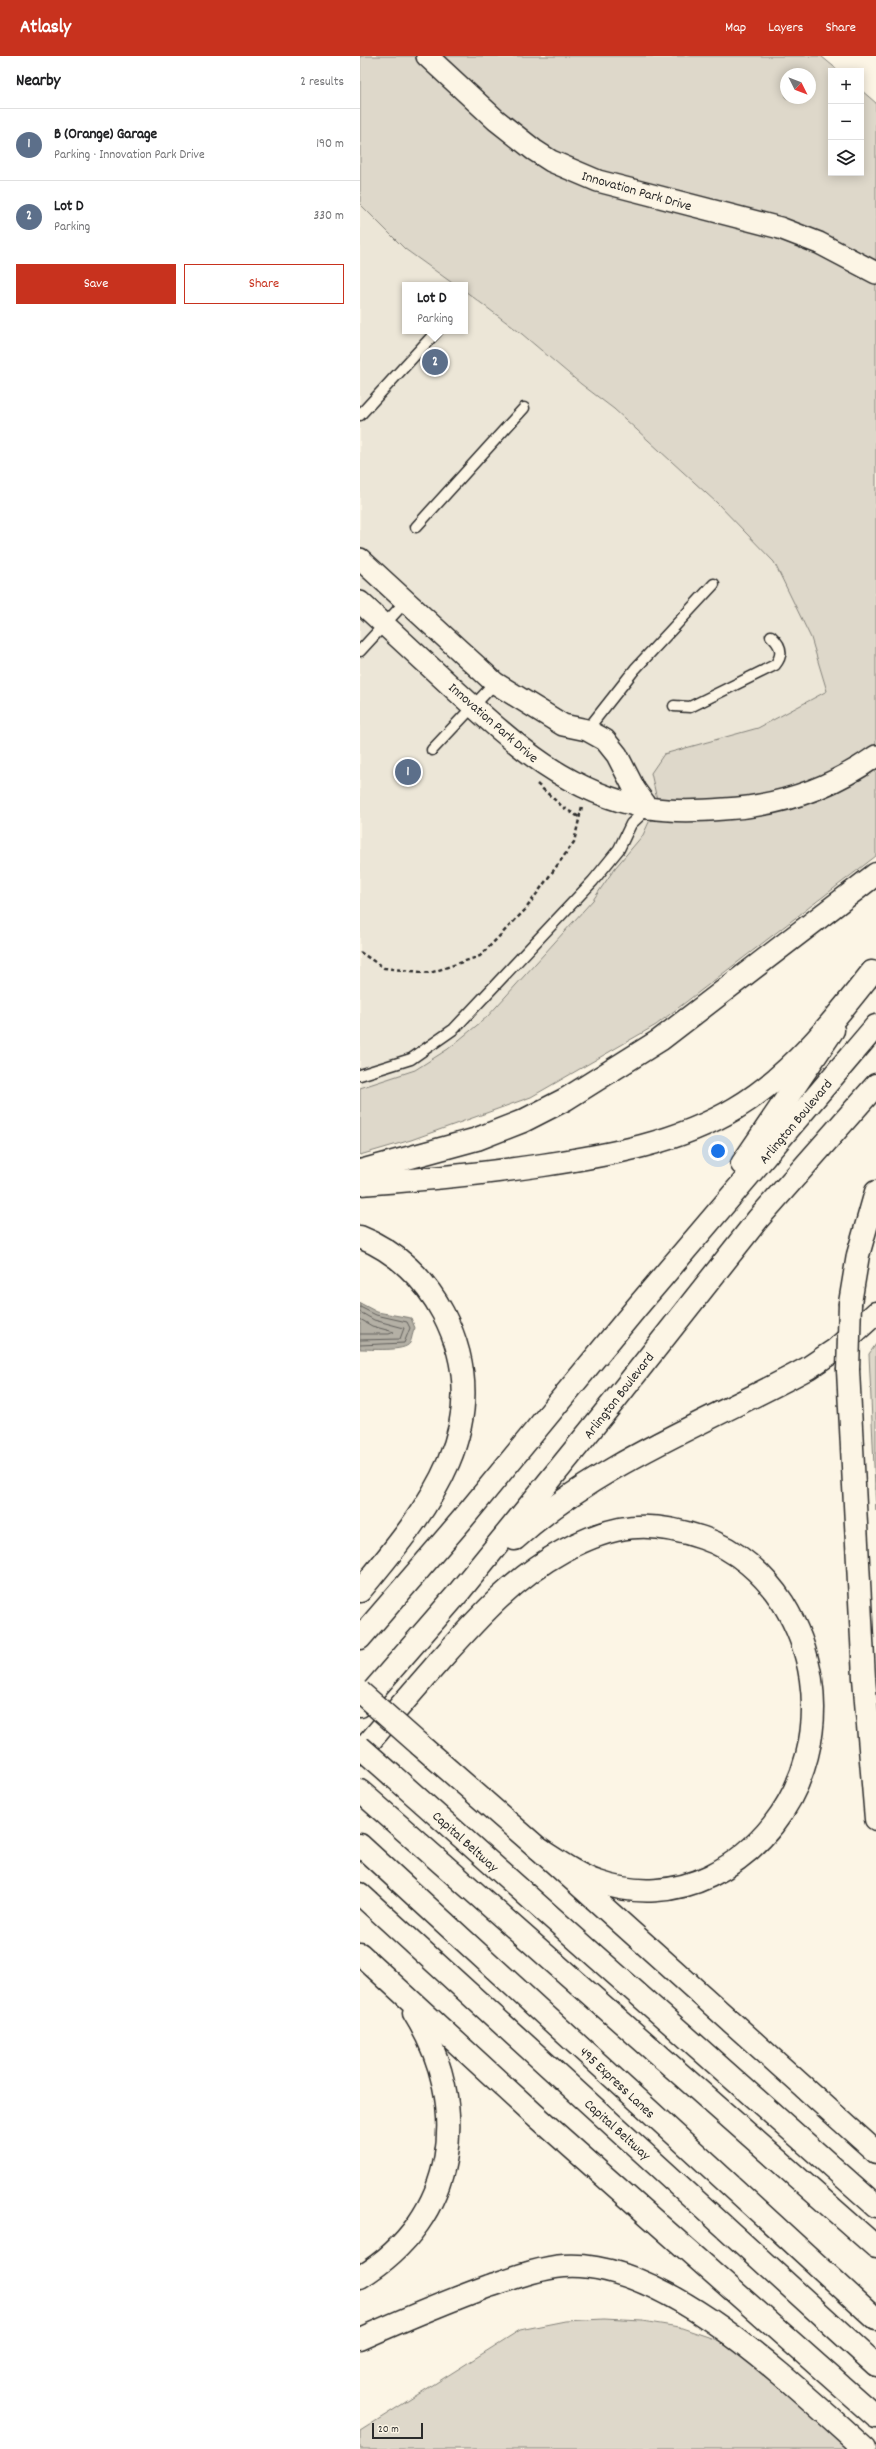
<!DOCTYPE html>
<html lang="en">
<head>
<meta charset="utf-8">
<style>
  :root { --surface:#fff; --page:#f6f6f6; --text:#202124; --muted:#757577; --line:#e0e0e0; --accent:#c8321e }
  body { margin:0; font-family:Dekko,sans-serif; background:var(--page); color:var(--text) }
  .controls { position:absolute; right:12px; top:12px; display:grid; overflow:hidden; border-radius:0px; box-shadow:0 2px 10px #0003 }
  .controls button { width:36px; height:36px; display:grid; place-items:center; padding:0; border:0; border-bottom:1px solid var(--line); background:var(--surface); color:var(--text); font:20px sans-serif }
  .compass { position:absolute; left:420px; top:12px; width:36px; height:36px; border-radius:50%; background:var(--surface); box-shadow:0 2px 10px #0003; rotate:132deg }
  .scale { position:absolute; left:12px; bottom:10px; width:51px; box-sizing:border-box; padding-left:4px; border:2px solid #2b2b2b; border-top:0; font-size:11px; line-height:14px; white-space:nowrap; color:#2b2b2b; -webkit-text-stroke:3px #fcf5e5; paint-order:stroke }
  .you { position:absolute; left:358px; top:1095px; width:14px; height:14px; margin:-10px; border:3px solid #fff; border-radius:50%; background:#1a73e8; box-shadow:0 0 0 6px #1a73e833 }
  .badge { display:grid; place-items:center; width:26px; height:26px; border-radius:50%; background:var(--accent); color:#fff; font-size:13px; font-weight:700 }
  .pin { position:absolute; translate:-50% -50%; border:2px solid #fff; box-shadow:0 1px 4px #0006 }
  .popup { position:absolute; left:42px; top:226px; width:66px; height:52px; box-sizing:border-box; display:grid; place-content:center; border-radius:0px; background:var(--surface); filter:drop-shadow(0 1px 3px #0005); font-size:13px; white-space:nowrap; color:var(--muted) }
  .popup b { font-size:15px; color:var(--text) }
  .popup::after { content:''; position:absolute; left:50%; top:100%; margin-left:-8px; border:8px solid transparent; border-top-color:var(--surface) }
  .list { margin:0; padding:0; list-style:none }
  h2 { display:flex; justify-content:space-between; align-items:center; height:52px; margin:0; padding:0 16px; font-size:17px }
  h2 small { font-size:13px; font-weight:400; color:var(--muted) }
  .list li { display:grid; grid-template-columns:26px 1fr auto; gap:12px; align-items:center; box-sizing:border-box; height:72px; padding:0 16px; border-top:1px solid var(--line) }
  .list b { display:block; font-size:15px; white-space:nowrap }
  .list p { margin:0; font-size:13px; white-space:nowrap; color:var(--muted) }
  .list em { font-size:13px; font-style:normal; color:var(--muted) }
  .actions { display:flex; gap:8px; padding:12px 16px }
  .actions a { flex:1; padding:9px 0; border:1px solid var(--accent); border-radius:0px; text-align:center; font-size:14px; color:var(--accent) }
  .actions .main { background:var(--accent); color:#fff }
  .icon { flex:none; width:22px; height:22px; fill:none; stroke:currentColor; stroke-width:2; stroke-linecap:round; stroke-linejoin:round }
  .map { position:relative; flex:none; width:516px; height:2393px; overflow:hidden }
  header { display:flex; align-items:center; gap:24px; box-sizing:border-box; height:56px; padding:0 20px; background:var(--accent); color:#fff }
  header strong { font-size:19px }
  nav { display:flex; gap:22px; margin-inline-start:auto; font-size:14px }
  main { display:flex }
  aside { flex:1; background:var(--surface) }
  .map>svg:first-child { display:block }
</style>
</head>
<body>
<header>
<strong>Atlasly</strong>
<nav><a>Map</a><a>Layers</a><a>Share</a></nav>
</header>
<main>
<aside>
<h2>Nearby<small>2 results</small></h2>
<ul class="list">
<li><span class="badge" style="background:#5c6f8a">1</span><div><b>B (Orange) Garage</b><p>Parking · Innovation Park Drive</p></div><em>190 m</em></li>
<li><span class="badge" style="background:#5c6f8a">2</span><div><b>Lot D</b><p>Parking</p></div><em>330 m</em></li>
</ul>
<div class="actions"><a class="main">Save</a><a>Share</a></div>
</aside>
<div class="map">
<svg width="516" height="2393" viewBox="0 0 516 2393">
  <rect width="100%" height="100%" fill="#fcf5e5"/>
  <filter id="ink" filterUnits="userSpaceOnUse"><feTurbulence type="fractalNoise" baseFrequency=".025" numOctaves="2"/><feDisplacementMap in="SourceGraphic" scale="8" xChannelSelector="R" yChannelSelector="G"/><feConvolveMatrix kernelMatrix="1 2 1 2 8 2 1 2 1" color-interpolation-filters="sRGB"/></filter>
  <g filter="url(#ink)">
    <polygon fill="#ece6d7" points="0,148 45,193 95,229 45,229 45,275 105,275 105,235 162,278 221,328 254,353 357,447 414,506 451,582 467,635 398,672 304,698 296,762 289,766 283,779 255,812 233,844 127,961 88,994 55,1014 0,1032"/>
    <g fill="#ded8ca" stroke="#84827a" fill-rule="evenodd">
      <path d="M0,0H461L479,15H471V117H501V34L516,47V800L296,969L171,1041L51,1084L0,1099V1032L55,1014L88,993L127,961L233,844L255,812L283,779L289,766L296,762L298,748L291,717L304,698L398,672L467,635L451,582L414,506L357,447L254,353L221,328L162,278L105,235V229H95L45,193L0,148ZM426,18H450V42H426Z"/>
      <polygon points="516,1288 516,1455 509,1298"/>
      <polygon points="244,2263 282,2265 319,2271 363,2286 504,2393 0,2393 0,2375 160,2274 205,2265"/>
    </g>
    <path fill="#b4b0a5" stroke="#7d7b74" d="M0,1247L17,1256L51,1262L55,1272C52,1277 52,1283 50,1287C45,1296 10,1293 0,1293Z"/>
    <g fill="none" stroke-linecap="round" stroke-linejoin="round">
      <g stroke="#62605c" stroke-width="1">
        <polyline points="0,1251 16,1259 47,1266 50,1272 44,1287 0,1289"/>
        <polyline points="0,1256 14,1264 44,1272 40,1283 0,1284"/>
        <polyline points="0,1263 12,1270 34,1276 29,1278 0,1278"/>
      </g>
      <g stroke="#2b2b2b" stroke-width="13">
        <g id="lane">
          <polyline points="0,359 77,275"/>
          <polyline points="56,471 164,352"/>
          <polyline points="0,595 46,545"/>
          <path d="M314,650L330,651L415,609C424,598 421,589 411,580"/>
          <polyline points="227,674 275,613 354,528"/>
          <polyline points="72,694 135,627"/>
          <polyline points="0,1019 51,1003 94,973 233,825 259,793 271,768 288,752"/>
        </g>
      </g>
      <g stroke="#2b2b2b" stroke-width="24">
        <g id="street">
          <polyline points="67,0 136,64 174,94 191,105 238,125 420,172 459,187 516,217"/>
          <polyline points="0,503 135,627 203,669 227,674 245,684 257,699 275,734 288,752"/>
          <path d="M0,546C31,575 62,603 93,632C152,686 206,737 289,752C313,756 339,755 364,753C419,750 471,732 516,700"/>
        </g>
      </g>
      <g stroke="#2b2b2b" stroke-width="25">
        <g id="primary">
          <polyline points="382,1108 473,974"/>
          <path d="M155,1483C240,1406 349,1366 448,1312L475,1294L516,1257"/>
          <polyline points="0,1582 101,1465 277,1251 516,970"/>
          <polyline points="0,1650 99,1536 255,1344 398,1163 516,1029"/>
        </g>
      </g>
      <g stroke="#2b2b2b" stroke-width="25">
        <g id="highway">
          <polyline points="0,1115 117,1083 163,1065 206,1043 300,984 516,818"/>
          <path d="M0,1128C61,1124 122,1118 183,1109C249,1099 318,1087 376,1052C432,1018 472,967 512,916"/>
          <path d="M0,1181C36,1195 65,1223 83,1257C140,1367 68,1453 0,1535"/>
          <polyline points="490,1247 498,1199 516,1136"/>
          <polyline points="488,1314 504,1622 516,1763"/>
          <polyline points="60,1689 179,1793 516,2096"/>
          <path d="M0,1697C27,1665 55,1633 82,1602C119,1561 155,1521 203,1495C253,1468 289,1463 343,1482C376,1493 404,1518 423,1547C482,1642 452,1769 350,1820C315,1837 275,1839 238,1826C217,1819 198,1805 179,1793"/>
          <polyline points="33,1720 516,2150"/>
          <polyline points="0,1735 516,2191"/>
          <polyline points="0,1789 516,2263"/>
          <polyline points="0,1838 516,2309"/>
          <polyline points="0,1898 174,2058 516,2361"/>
          <path d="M0,2221C98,2162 112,2050 54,1957"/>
          <path d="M0,2283C43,2264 85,2246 129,2230C153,2222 179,2212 204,2210C306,2203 433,2329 505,2393"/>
        </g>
      </g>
      <g stroke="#2b2b2b" stroke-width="2.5" stroke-dasharray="4 3" stroke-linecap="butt">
        <polyline points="177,728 204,752 219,761"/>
        <polyline points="0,896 24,912 70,917 120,900 165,854 214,786 222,750"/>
      </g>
      <use href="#lane" stroke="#fcf5e5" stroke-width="10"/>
      <use href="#street" stroke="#fcf5e5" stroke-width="21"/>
      <use href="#primary" stroke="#fcf5e5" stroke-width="22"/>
      <use href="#highway" stroke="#fcf5e5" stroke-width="22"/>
      <g stroke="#2b2b2b" stroke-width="25" stroke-linecap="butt">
        <g id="highway-bridge">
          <polyline points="488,1314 490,1247"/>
          <polyline points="0,1636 60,1689"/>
          <polyline points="0,1691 33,1720"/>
        </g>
      </g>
      <use href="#highway-bridge" stroke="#fcf5e5" stroke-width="22"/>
    </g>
  </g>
  <g text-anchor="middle" stroke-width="3.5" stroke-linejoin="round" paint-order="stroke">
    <g font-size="14" fill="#2b2b2b" stroke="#fcf5e5">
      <text transform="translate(277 134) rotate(16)" y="5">Innovation Park Drive</text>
      <text transform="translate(134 666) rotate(41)" y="5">Innovation Park Drive</text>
      <text transform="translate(435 1065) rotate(-50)" y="5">Arlington Boulevard</text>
      <text transform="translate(258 1339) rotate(-52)" y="5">Arlington Boulevard</text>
      <text transform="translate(106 1785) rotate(42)" y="5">Capital Beltway</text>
      <text transform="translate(258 2026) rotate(43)" y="5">495 Express Lanes</text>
      <text transform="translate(258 2073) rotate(42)" y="5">Capital Beltway</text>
    </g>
  </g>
</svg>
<div class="controls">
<button>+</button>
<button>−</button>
<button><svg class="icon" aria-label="layers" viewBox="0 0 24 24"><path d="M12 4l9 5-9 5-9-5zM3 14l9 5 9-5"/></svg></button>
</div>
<svg class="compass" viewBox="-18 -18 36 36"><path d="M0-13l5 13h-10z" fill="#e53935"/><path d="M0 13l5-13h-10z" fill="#757577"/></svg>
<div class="scale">20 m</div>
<div class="you"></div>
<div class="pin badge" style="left:48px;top:716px;background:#5c6f8a">1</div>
<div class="pin badge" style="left:75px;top:306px;background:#5c6f8a">2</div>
<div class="popup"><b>Lot D</b>Parking</div>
</div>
</main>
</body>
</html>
